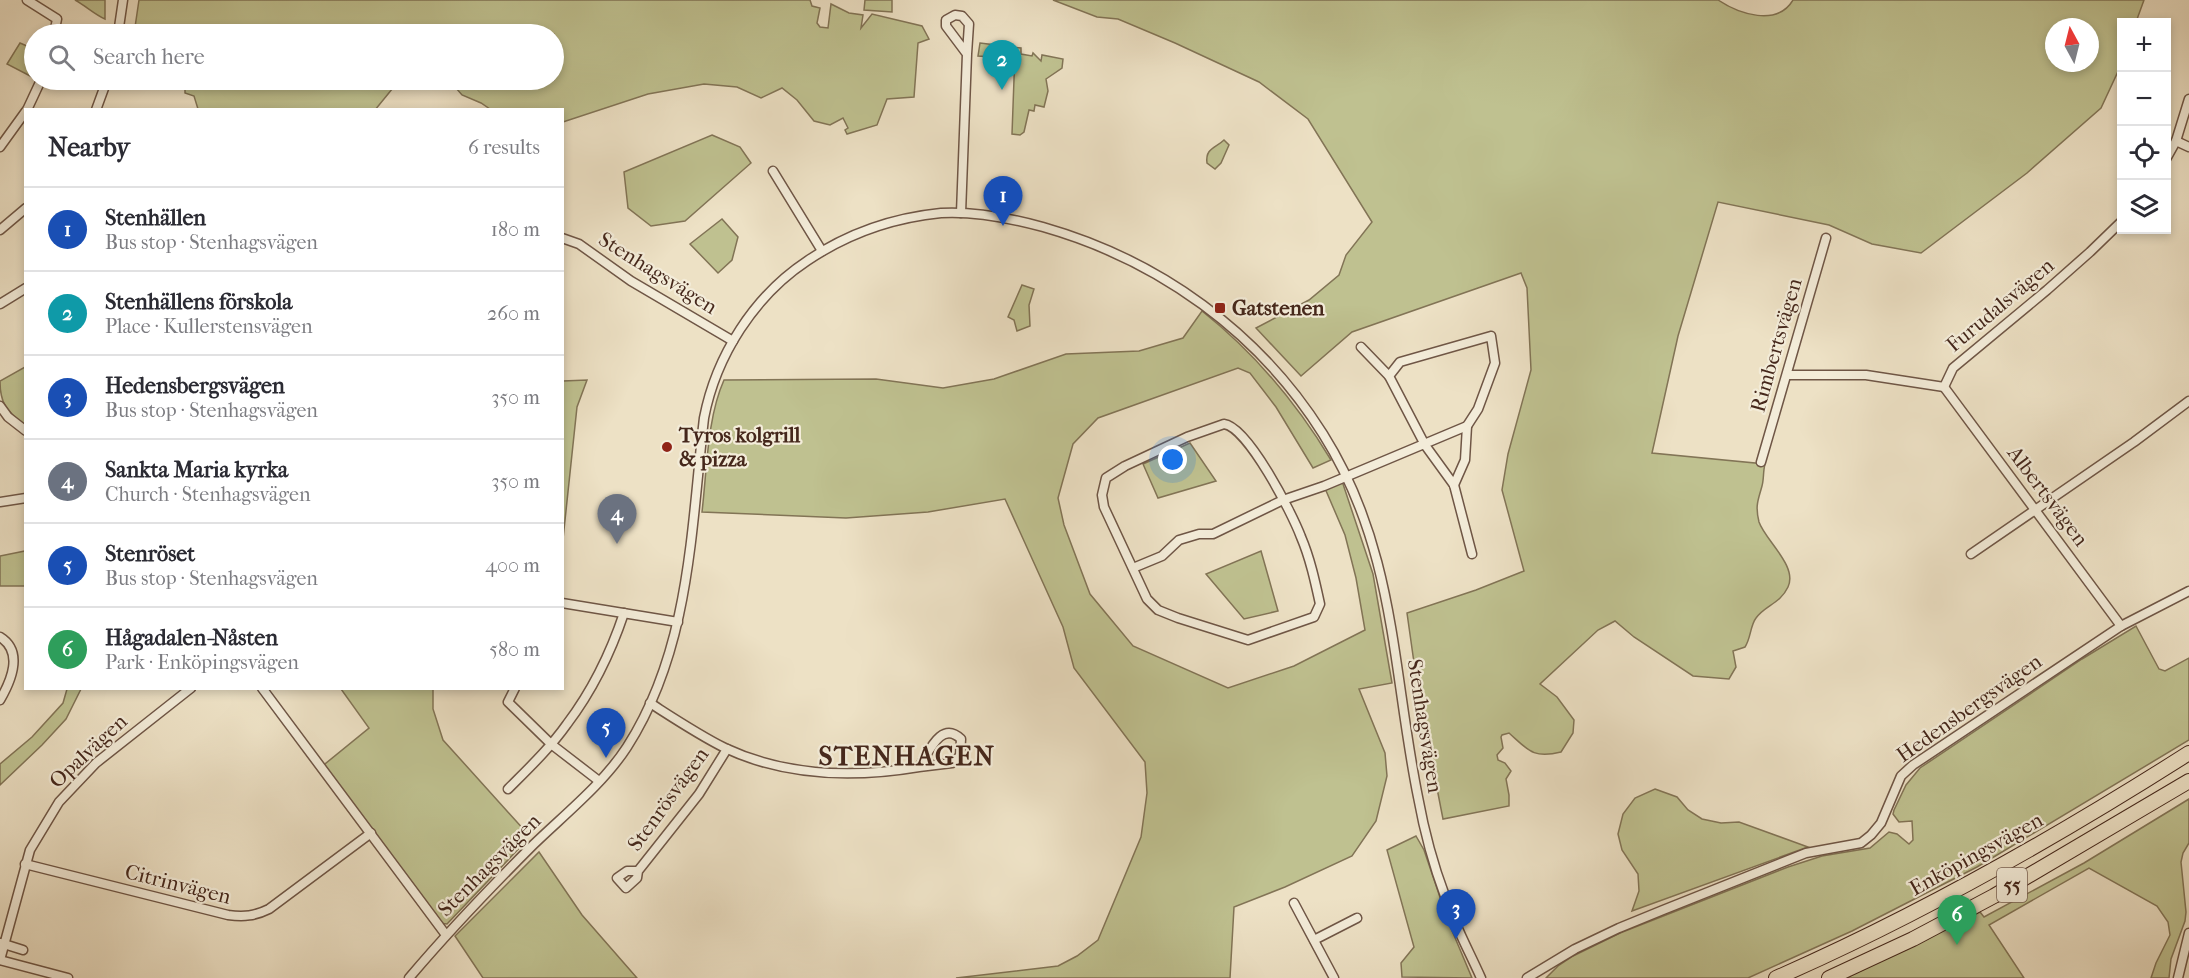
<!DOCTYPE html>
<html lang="en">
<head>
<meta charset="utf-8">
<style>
  :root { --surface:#fff; --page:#f7f7f7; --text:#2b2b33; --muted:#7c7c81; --line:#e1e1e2; --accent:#2563eb }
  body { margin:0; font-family:"IM FELL French Canon",serif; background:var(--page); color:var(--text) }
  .controls { position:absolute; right:18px; top:18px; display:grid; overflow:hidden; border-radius:0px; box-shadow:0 3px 9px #0003 }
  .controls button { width:54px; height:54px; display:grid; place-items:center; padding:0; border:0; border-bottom:2px solid var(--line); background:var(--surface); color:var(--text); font:30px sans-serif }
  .compass { position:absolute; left:2045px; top:18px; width:54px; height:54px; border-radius:50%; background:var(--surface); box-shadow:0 3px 9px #0003; rotate:353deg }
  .you { position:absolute; left:1173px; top:460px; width:21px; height:21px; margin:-15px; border:4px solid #fff; border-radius:50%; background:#1a73e8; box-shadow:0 0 0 9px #1a73e833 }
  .badge { display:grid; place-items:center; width:39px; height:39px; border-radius:50%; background:var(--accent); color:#fff; font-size:20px; font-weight:700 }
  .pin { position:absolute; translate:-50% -50px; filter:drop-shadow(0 2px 3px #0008) }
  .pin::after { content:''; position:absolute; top:32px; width:21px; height:18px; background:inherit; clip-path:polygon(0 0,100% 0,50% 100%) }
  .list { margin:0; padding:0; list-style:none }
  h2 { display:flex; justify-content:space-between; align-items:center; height:78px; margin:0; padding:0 24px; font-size:26px }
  h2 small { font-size:20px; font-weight:400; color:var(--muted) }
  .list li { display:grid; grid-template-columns:39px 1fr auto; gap:18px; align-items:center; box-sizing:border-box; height:84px; padding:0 24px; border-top:2px solid var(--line) }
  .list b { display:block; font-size:22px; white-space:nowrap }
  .list p { margin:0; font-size:20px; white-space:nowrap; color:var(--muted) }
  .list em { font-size:20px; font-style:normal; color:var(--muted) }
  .icon { flex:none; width:33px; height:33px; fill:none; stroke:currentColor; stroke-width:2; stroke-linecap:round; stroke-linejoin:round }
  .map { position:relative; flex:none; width:2189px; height:978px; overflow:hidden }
  .search { position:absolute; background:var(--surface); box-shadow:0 3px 9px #0003; left:24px; top:24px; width:540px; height:66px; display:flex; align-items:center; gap:15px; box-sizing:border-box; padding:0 21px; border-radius:33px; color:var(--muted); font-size:22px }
  .panel { position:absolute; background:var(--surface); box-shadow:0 3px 9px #0003; left:24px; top:108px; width:540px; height:582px; border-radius:0px }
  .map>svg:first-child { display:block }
</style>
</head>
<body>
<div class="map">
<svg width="2189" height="978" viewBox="0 0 2189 978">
  <rect width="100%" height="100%" fill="#ede1c5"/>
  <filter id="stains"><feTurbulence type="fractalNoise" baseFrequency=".00333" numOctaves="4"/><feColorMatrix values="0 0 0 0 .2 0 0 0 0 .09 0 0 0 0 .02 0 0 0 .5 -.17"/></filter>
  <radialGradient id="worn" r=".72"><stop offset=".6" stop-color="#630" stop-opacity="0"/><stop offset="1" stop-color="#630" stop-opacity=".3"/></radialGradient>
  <g fill="#bfc190" stroke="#827456" stroke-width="1.5" fill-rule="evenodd">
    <path d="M75,0H105V19C94,14 86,6 75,0Z"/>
    <polygon points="139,0 810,0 812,6 820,8 817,23 820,27 828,28 831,4 849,13 863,15 861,28 872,14 922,26 929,39 918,43 914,97 887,99 877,125 847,134 845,130 848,128 843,118 830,125 814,121 797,100 782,88 761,98 737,87 704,84 648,94 563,122 562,110 490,109 481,103 462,95 449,80 554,80 554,34 134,34"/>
    <polygon points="865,0 892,0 892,12 864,10"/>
    <path d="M1053,0H1718C1739,14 1777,27 1793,0H2144L2136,22H2122L2121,65L2101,108L2027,173L1921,253L1872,244L1829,225L1718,202L1678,336L1652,453L1765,464C1763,471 1764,479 1762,486C1758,501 1755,505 1759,522C1765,540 1798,566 1788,587C1780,604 1765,605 1756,618C1750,626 1751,638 1745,647L1733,651L1736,667L1729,679L1693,676L1634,637L1615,621L1598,630L1540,684L1557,697L1574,720L1573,733L1561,752C1533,759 1528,750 1509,733L1502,735L1501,737L1503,748L1497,755L1498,760L1505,763L1511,771L1506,779L1509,795V806L1443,819L1418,691L1407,613L1476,590L1524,571L1502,490L1508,454L1531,370L1527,288L1521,273L1352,332L1301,376L1256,328L1309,300L1339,275L1346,255L1372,222L1308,119L1259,82L1175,43L1118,19L1097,17ZM2054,27H2090V63H2054Z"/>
    <polygon points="20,43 34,49 34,78 7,64"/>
    <polygon points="980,43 1021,48 1021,54 1032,56 1033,53 1041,61 1042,55 1063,59 1062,68 1046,79 1048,91 1044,107 1035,105 1034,111 1029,110 1024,132 1020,135 1012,134 1015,52 992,51 992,57 978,56"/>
    <polygon points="177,80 430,80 397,83 375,110 198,109 194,96 185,93 185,87 176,85"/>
    <polygon points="712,135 740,147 751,163 685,221 651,226 628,208 624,172"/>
    <path d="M1224,140L1229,145L1221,163L1215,169L1207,163C1205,148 1216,148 1224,140Z"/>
    <polygon points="722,219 738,237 732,260 718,273 690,244"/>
    <polygon points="1022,285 1034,289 1029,305 1030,326 1017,331 1014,320 1008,317"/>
    <path d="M1202,311C1255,353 1296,402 1331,460L1313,468L1276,407L1250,373L1238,368L1098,418L1073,444L1058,498L1064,525L1090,594L1133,646L1228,688L1294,666L1365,630L1356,578L1345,535L1324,486L1342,481L1373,574L1392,683L1359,689L1385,753L1387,776L1376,821L1352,856L1285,887L1234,907L1230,978H956L1058,966L1077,956L1098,940L1141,837L1147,793L1145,762L1074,668L1063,627L1005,499L928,512L846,518L702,512C707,470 707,418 724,380L876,379L943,388L994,379L1066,354L1139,351L1183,338Z"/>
    <path d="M25,367V425C7,412 0,404 0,381Z"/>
    <polygon points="587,380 577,407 563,539 563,381"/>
    <polygon points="1190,443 1216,481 1158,498 1143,464"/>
    <polygon points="25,551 25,586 0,586 0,556"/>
    <polygon points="1261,551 1278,611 1244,619 1206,574"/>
    <polygon points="2136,626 2159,669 2165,671 2189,658 2189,740 1977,867 1852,931 1748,978 1546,978 1558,966 1573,956 1620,933 1788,867 1822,856 1870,848 1889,832 1897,834 1909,844 1913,840 1912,821 1899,822 1893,814 1894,810 1906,785 1920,768 2082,659"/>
    <polygon points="67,689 81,689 66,719 42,745 0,785 0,764 32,737 63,703"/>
    <polygon points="341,689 433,689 433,709 443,740 526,832 526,841 447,924 438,923 320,768 369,728"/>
    <polygon points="1655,789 1677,797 1688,810 1702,819 1721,823 1739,822 1808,847 1632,911 1639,891 1638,874 1622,850 1618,834 1623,814 1635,798"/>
    <polygon points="2189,799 2189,843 2183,853 2181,862 2186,912 2185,921 2171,959 2169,978 2151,978 2156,963 2170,935 2168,922 2157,906 2089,868 1989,925 2024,978 1846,978 1980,912 1984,917 2084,863"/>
    <polygon points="1416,836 1424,850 1448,921 1472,978 1402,977 1401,963 1414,947 1387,850"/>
    <polygon points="539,852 582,915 637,978 483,978 455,936"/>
  </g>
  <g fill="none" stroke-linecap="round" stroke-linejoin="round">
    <g stroke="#6f5646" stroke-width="11">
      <g id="minor">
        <polyline points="27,0 57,19 54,34"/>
        <polyline points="118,34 123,0"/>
        <polyline points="27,110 41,80"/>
        <polyline points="96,110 107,80"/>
        <polyline points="2176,141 2189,147"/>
        <polyline points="0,147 26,111"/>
        <polyline points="2166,159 2176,141 2189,99"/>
        <polyline points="773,171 822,251"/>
        <polyline points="961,213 967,54 946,26 946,20 955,15 962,16 969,24 967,54"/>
        <polyline points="0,230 26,208"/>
        <polyline points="562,238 579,244 631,281 733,341"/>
        <polyline points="0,304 26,288"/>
        <polyline points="1361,347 1389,376"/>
        <polyline points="1787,375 1866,375 1944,387 1953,368 2047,290 2090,252 2122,221"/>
        <polyline points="1944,387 2121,626"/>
        <polyline points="0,406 8,417 26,431"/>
        <path d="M1224,424C1248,427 1292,513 1301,537C1310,558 1315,581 1320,604L1314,617L1248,640L1178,618L1158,610L1147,599L1104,507L1102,495L1106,478L1125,466L1187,437Z"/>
        <polyline points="1761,462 1826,238"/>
        <polyline points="1454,485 1465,460 1467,426"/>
        <polyline points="0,502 26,498"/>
        <polyline points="1971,554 2134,442 2189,401"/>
        <polyline points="1133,568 1162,556 1179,540 1199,534 1213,534 1283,500 1324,486 1467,426 1478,409 1495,363 1491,336 1400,362 1389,376 1425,445 1454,485 1472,554"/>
        <polyline points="562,603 678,622"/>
        <path d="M0,637C24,652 11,681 0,700"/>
        <polyline points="262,688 446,935"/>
        <polyline points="515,688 508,702 551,744 599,781"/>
        <path d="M650,703C675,719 699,735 725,748C787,777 854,778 919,767C929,752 941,720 961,739L960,756L952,763L919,767"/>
        <path d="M508,789C529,768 550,748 567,724C592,691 611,652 624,613"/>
        <path d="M25,864L228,915C244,917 255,916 269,909L371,833"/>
        <polyline points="638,871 637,878 626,888 617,878 627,871 638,871 699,794 727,749"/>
        <polyline points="1294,903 1334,978"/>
        <polyline points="1314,940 1357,918"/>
        <polyline points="1,943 23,950"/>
        <polyline points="0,960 30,850 59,802 96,763 191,688"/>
        <polyline points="0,960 68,978"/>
        <path d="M409,978C448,932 490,888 533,845C565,814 603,784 627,747C690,649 691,530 704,418C716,356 754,296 807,261C848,233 891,218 941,213C975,211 1010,218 1043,227C1159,260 1259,332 1323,434C1396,550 1392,669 1418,797C1424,830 1433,864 1445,896C1454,924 1469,951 1481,978"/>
        <polyline points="1527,978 1575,949 1619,928 1663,910 1806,853 1861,843 1871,835 1881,823 1901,776 1913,765 2121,626 2189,591"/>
        <polyline points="2178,978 2189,933"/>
      </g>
    </g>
    <g stroke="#45271b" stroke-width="16">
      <g id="primary">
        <path d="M1776,978C1920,915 2057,837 2189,753"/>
        <polyline points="1829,978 1913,939 1994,896 2189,781"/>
      </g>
    </g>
    <use href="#minor" stroke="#f3ecd9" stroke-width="8"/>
    <use href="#primary" stroke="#ede1c5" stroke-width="14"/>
  </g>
  <g fill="#8f2418" stroke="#f3ecd9" stroke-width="2">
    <rect x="1214" y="302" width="12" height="12" rx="3"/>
    <circle cx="667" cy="447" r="6"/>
  </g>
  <g text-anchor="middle" stroke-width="4.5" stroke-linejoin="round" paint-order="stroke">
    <rect fill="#f3ecd9" stroke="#796254" stroke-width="1.5" x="1997" y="868" width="30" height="34" rx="4.5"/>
    <g font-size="20" font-weight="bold" fill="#45271b">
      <text x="2012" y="892">55</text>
    </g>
    <g font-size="21" fill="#45271b" stroke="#f3ecd9">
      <text transform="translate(658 273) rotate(32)" y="7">Stenhagsvägen</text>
      <text transform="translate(2000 305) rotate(-40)" y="7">Furudalsvägen</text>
      <text transform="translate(1776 345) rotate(-74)" y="7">Rimbertsvägen</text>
      <text transform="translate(2048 496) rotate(53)" y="7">Albertsvägen</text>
      <text transform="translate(1969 708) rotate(-35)" y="7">Hedensbergsvägen</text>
      <text transform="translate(1425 726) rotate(81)" y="7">Stenhagsvägen</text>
      <text transform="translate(88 751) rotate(-43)" y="7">Opalvägen</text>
      <text transform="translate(668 799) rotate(-54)" y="7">Stenrösvägen</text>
      <text transform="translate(1976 854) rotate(-29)" y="7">Enköpingsvägen</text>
      <text transform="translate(489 865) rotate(-45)" y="7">Stenhagsvägen</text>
      <text transform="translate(178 884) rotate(14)" y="7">Citrinvägen</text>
    </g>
    <g font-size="21" font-weight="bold" fill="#45271b" stroke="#f3ecd9" text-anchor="start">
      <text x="1232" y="315">Gatstenen</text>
      <text x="679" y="442">Tyros kolgrill<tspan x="679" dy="24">&amp; pizza</tspan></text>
    </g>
    <g font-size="27" font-weight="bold" letter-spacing="1.5" fill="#45271b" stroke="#f3ecd9">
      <text x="907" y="765">STENHAGEN</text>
    </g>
  </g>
  <rect width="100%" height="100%" filter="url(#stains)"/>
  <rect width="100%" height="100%" fill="url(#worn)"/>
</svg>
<div class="controls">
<button>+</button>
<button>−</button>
<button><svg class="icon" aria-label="locate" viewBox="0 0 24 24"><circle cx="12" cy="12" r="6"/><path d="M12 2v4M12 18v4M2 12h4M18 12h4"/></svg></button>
<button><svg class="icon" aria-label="layers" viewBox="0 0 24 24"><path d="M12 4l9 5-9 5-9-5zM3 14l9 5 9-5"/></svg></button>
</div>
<svg class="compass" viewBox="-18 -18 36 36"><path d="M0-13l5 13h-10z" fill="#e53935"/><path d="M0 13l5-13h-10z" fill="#7c7c81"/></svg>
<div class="you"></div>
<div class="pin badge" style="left:1003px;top:226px;background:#1a4fb4">1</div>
<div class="pin badge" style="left:1002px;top:90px;background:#0f9aa8">2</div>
<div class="pin badge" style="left:1456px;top:939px;background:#1a4fb4">3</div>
<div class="pin badge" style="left:617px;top:544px;background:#6b7280">4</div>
<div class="pin badge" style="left:606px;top:758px;background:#1a4fb4">5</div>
<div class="pin badge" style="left:1957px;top:945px;background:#2e9e5b">6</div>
<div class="search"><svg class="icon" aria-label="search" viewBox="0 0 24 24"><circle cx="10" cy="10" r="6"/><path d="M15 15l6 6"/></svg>Search here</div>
<section class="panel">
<h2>Nearby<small>6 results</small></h2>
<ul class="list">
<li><span class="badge" style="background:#1a4fb4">1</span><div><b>Stenhällen</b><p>Bus stop · Stenhagsvägen</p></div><em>180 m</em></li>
<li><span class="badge" style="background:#0f9aa8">2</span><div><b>Stenhällens förskola</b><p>Place · Kullerstensvägen</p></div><em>260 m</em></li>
<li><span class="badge" style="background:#1a4fb4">3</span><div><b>Hedensbergsvägen</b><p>Bus stop · Stenhagsvägen</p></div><em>350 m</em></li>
<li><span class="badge" style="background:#6b7280">4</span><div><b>Sankta Maria kyrka</b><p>Church · Stenhagsvägen</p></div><em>350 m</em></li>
<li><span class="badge" style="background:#1a4fb4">5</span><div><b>Stenröset</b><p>Bus stop · Stenhagsvägen</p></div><em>400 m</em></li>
<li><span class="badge" style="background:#2e9e5b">6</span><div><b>Hågadalen-Nåsten</b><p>Park · Enköpingsvägen</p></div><em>580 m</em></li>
</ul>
</section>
</div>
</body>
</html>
